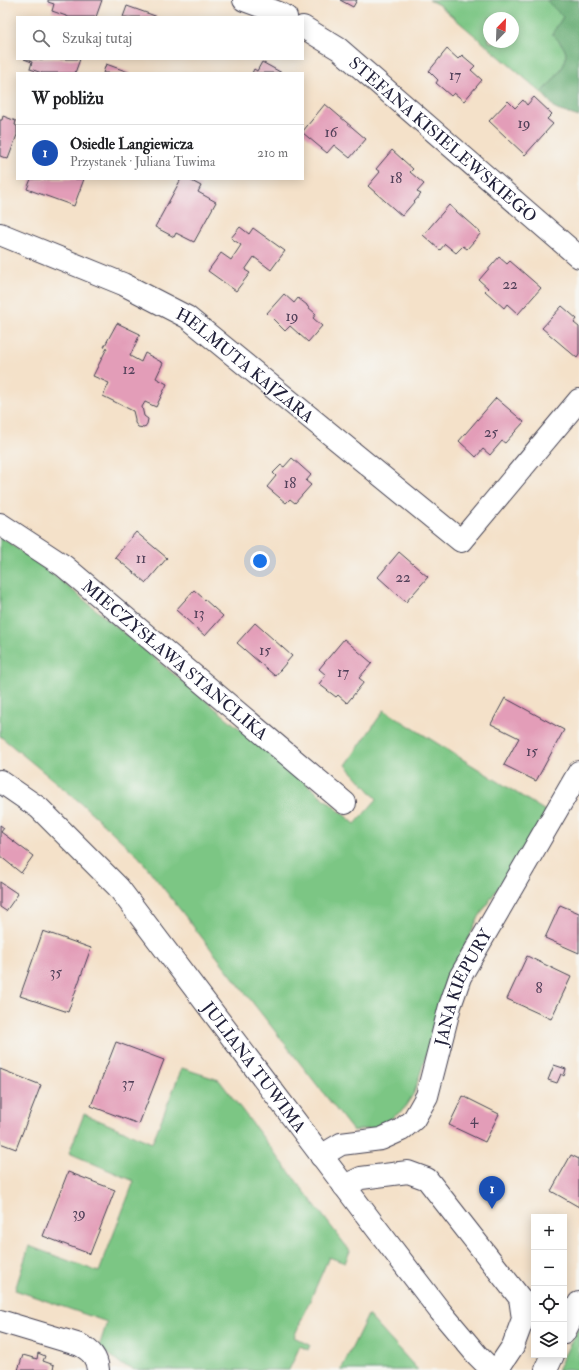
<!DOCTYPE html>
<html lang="pl">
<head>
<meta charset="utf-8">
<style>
  :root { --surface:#fff; --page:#f2f2f2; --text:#202124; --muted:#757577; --line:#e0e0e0; --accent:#d93025 }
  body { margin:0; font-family:"IM FELL Double Pica",serif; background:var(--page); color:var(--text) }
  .controls { position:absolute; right:12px; bottom:12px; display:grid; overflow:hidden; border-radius:0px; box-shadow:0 2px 10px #0003 }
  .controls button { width:36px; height:36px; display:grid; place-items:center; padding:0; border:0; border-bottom:1px solid var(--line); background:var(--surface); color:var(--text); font:20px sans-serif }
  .compass { position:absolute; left:483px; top:12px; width:36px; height:36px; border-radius:50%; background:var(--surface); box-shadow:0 2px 10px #0003; rotate:23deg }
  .you { position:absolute; left:260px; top:561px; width:14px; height:14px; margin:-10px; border:3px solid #fff; border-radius:50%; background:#1a73e8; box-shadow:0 0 0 6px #1a73e833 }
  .badge { display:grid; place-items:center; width:26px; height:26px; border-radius:50%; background:var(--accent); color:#fff; font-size:13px; font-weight:700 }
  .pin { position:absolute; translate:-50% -33px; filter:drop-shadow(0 1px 2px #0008) }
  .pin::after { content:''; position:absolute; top:21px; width:14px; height:12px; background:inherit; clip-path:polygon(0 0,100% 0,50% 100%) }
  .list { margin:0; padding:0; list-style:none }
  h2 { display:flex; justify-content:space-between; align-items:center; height:52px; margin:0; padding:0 16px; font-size:17px }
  h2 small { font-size:13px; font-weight:400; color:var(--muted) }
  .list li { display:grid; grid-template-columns:26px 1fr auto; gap:12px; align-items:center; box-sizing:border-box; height:56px; padding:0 16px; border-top:1px solid var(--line) }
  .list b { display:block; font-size:15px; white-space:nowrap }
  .list p { margin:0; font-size:13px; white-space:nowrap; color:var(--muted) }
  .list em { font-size:13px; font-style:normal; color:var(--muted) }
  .icon { flex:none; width:22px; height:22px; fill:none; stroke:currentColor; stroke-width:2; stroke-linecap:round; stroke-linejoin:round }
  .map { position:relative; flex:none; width:579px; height:1370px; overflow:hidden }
  .search { position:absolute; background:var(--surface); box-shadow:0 2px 10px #0003; left:16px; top:16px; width:288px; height:44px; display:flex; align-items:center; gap:10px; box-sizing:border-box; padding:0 14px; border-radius:0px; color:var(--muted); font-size:15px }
  .panel { position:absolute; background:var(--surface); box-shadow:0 2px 10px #0003; left:16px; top:72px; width:288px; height:108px; border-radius:0px }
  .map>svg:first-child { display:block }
</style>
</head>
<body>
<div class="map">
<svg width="579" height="1370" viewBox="0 0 579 1370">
  <rect width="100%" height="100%" fill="#f6f6f2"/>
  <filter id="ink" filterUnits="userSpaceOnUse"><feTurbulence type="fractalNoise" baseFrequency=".025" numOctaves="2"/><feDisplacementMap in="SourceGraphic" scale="8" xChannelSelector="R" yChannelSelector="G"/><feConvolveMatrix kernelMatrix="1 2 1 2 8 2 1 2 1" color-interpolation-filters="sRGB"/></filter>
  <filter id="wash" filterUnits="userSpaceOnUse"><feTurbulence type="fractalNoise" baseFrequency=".012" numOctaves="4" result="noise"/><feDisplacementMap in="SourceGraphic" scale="16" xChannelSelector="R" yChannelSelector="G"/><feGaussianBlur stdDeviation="0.9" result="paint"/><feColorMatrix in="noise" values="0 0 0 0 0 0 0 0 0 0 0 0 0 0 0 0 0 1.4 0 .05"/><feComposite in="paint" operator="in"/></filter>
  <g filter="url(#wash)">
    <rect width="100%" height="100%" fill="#f4e1c9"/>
    <g fill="#7cc684" stroke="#4f7460" fill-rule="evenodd">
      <path d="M429,0H546L563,17L552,34C558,40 566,47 566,55C567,67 549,84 542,93L439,5ZM489,18H513V42H489Z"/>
      <polygon points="0,536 60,580 355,824 377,799 346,765 384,710 547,812 477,920 452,973 414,1093 403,1110 379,1127 353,1131 139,857 81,803 0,736"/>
      <polygon points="182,1068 219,1080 350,1251 345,1263 329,1257 294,1337 310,1345 308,1350 300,1346 289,1370 135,1370 120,1364 99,1347 107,1322 15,1290 29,1246 99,1272 134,1181 69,1153 84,1114 152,1143"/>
      <polygon points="368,1315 418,1370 341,1370"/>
      <polygon points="579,1326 579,1370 557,1370"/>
    </g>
    <path fill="#65ab72" stroke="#446656" d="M546,0H579V117L557,110L542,93C549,84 567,67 566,55C566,47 558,40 552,34L563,17Z"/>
    <g id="blocks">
      <g fill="#e39db8">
        <polygon points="48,0 102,0 96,17 69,17 52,11 54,4 48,2"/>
        <polygon points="340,0 357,0 353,7"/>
        <polygon points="127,6 158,17 123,17"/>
        <polygon points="447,49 458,59 462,55 475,66 471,70 482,80 464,101 454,93 451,96 436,83 438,80 429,71"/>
        <polygon points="24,59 80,59 75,73 42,73 30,69 32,62"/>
        <polygon points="262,62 282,73 252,73 254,69 257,71"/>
        <polygon points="106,64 131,73 103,73"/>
        <polygon points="534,97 552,114 547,119 553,124 525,155 489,121 508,101 515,108 523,100 527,105"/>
        <polygon points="325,104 366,139 350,158 334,145 327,153 303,133 303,131"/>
        <polygon points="3,116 16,121 15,125 17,126 17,135 8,159 0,156 0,120 2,120"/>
        <polygon points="392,150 413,169 410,172 424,184 417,192 421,194 402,216 368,186 380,172 376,169"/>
        <polygon points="31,179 84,179 74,206 27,189"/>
        <polygon points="181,179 188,179 201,186 198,192 216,202 194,242 176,233 174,237 155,227"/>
        <polygon points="449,205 481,233 467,249 463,246 456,253 445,244 440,250 423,235"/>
        <polygon points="240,227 249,234 253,228 285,251 271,270 254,257 245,270 250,273 236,291 208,271 221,253 231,260 241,245 231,238"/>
        <polygon points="499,257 507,264 510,261 541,288 518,314 507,304 504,308 485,291 488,288 479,280"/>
        <polygon points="284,294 294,303 298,298 307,305 307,306 316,314 313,318 322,326 308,342 290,326 285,331 267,313"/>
        <polygon points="562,306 577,319 574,323 579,327 579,355 577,358 542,328"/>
        <polygon points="117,323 140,334 130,356 141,362 145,353 163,363 156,378 167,384 156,407 145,402 142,407 144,416 148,419 147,424 144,428 138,427 135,423 135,419 133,411 103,396 109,383 93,376 107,348 104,347"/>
        <polygon points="496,398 524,422 505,443 502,441 490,455 483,449 476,457 459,441"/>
        <polygon points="292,458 311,475 306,481 311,485 295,503 290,499 286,503 267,487 276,476 273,473 281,465 284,467"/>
        <polygon points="136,532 167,558 146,583 115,557"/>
        <polygon points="399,552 428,577 406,602 378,577"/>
        <polygon points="194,590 223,616 205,636 176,610"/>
        <polygon points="255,623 292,656 275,676 237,643"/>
        <polygon points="344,639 372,663 359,678 364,682 347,703 338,695 336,697 319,684 326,675 319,669"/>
        <polygon points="505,698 564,730 536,781 504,765 519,738 491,724"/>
        <polygon points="0,825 4,828 1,832 33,856 21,873 0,856"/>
        <polygon points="0,882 18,894 6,911 0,907"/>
        <polygon points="560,905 579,913 579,953 545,938"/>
        <polygon points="43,931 91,948 68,1012 20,996"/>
        <polygon points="527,956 571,977 551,1019 507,999"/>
        <polygon points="116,1042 164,1060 139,1124 91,1106"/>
        <polygon points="554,1065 566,1069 564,1076 561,1074 557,1083 548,1080"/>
        <polygon points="0,1069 41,1085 16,1149 0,1143"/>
        <polygon points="463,1096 499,1114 485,1142 449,1125"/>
        <polygon points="571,1155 579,1159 579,1207 551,1191"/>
        <polygon points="68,1172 115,1190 90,1254 43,1236"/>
        <polygon points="38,1353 45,1356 43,1361 54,1365 53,1370 18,1370 23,1355 37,1359"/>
      </g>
    </g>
  </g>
  <g filter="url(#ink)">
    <use href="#blocks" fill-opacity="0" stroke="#423f50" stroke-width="1"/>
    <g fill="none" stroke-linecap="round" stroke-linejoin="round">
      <g stroke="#423f50" stroke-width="24">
        <g id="minor">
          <polyline points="244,0 279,13 286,17"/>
          <path id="s1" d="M303,27L339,49L579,257"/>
          <path id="s2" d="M0,234L123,284L187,317L461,541L579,400"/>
          <path id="s3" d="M0,524L64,566L345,803"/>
          <path id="s4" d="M0,781L39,808L118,887L377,1229L440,1311L477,1355L492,1370"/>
          <path id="s5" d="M321,1156L341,1144L381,1139L401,1130L414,1119L427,1096L450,1006L460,977L579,772"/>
          <polyline points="344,1186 361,1178 408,1172 427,1179 520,1298 523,1319 513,1346 497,1370"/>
          <path d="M0,1321L80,1345C91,1351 97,1357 98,1370"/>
          <polyline points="564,1333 579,1303"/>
          <polyline points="546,1370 553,1355"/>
        </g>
      </g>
      <use href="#minor" stroke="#fff" stroke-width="22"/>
    </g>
  </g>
  <g text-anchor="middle" stroke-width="4" stroke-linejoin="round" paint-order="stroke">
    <g font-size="15" fill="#52415a">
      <text x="455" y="80">17</text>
      <text x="524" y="128">19</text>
      <text x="331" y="137">16</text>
      <text x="396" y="183">18</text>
      <text x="510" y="289">22</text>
      <text x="292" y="321">19</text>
      <text x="129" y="374">12</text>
      <text x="491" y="437">25</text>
      <text x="290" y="488">18</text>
      <text x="141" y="563">11</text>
      <text x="403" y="582">22</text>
      <text x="199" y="618">13</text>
      <text x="265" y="655">15</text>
      <text x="343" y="677">17</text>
      <text x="532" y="756">15</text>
      <text x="56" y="977">35</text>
      <text x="539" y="993">8</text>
      <text x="128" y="1088">37</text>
      <text x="474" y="1124">4</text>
      <text x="79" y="1218">39</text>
    </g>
    <g font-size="17" fill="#22223b" stroke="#f6f6f2">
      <text dy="6" stroke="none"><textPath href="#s1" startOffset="180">STEFANA KISIELEWSKIEGO</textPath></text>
      <text dy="6" stroke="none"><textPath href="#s2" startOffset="280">HELMUTA KAJZARA</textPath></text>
      <text dy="6" stroke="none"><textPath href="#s3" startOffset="222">MIECZYSŁAWA STANCLIKA</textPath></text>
      <text dy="6" stroke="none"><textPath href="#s5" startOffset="244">JANA KIEPURY</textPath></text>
      <text dy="6" stroke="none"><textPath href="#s4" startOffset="385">JULIANA TUWIMA</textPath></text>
    </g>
  </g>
</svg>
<div class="controls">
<button>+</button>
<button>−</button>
<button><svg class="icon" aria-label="locate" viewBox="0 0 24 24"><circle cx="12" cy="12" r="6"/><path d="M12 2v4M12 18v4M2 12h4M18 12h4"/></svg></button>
<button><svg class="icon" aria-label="layers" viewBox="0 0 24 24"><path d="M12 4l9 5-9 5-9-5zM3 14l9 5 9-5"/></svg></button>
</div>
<svg class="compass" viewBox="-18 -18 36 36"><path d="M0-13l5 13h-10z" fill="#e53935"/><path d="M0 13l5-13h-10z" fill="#757577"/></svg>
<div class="you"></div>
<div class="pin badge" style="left:492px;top:1209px;background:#1a4fb4">1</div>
<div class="search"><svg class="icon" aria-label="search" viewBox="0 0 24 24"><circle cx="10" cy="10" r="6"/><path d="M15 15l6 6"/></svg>Szukaj tutaj</div>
<section class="panel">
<h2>W pobliżu<small></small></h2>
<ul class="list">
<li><span class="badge" style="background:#1a4fb4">1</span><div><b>Osiedle Langiewicza</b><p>Przystanek · Juliana Tuwima</p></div><em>210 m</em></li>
</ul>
</section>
</div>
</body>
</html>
